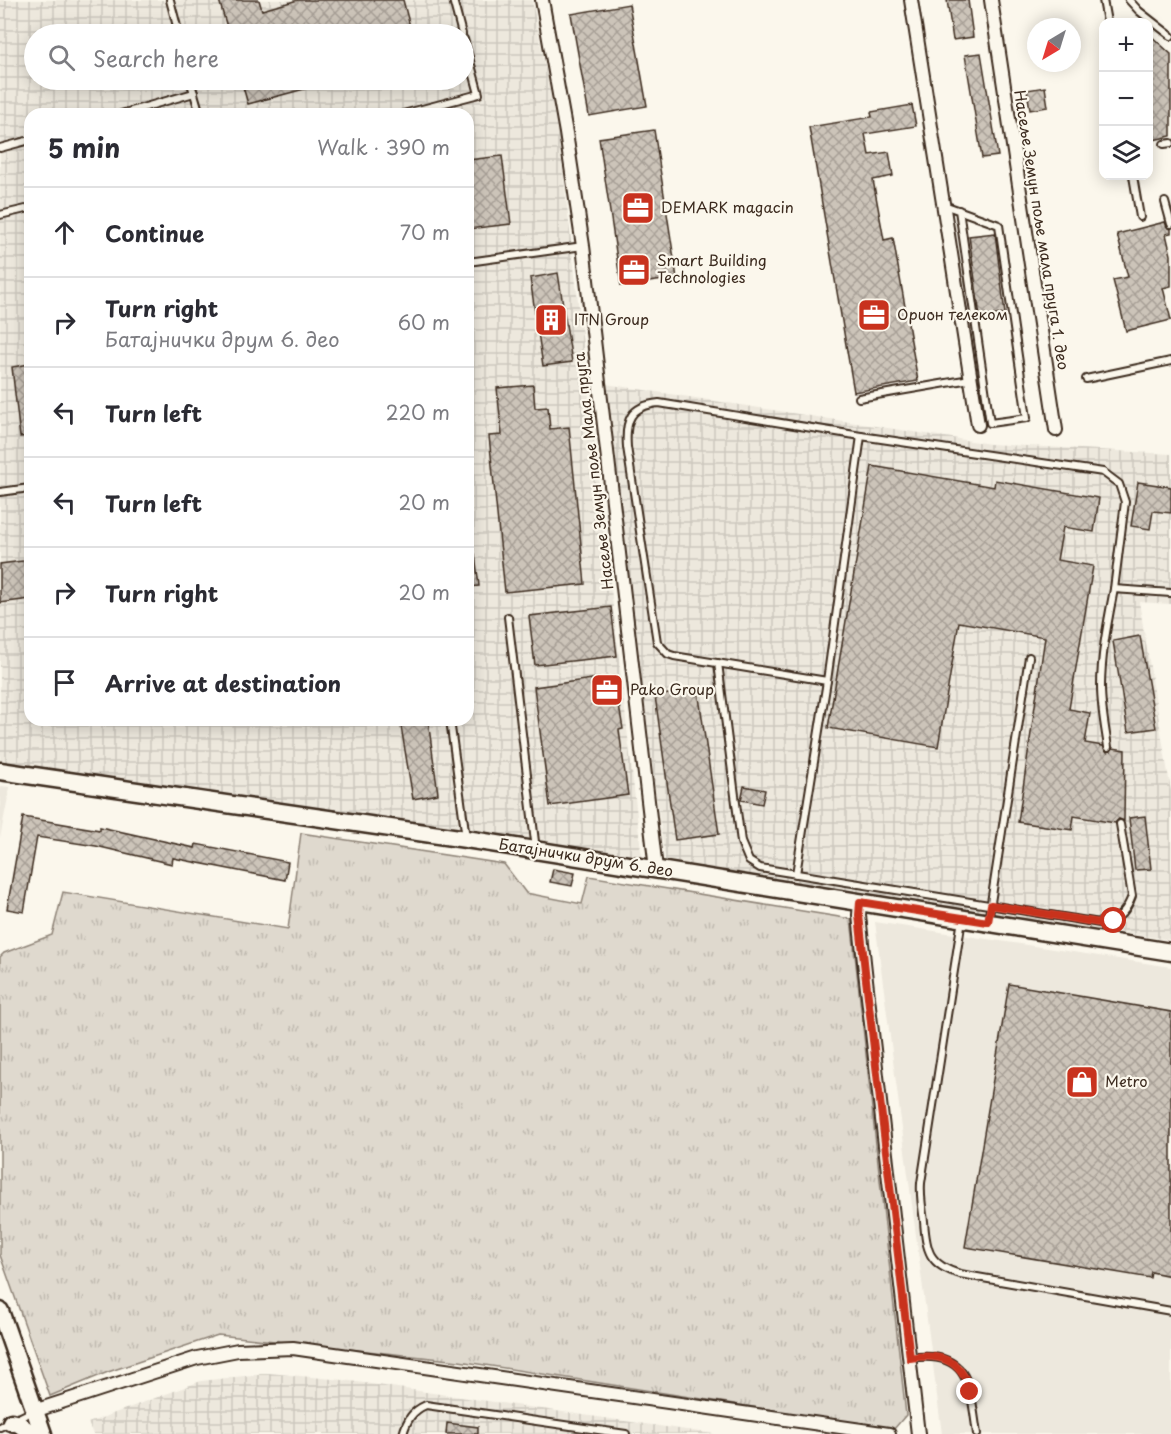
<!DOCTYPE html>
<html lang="en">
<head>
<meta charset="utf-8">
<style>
  :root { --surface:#fff; --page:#f2f2f3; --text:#2b2b33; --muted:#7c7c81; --line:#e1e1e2 }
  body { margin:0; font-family:"Playpen Sans",sans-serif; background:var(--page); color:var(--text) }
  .controls { position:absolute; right:18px; top:18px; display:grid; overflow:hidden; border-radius:12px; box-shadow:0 3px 15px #0003 }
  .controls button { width:54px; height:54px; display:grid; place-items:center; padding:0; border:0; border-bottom:2px solid var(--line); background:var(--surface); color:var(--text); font:30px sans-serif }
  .compass { position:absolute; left:1027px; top:18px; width:54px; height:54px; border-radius:50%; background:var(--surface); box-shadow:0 3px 15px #0003; rotate:218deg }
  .stop { position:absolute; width:18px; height:18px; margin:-14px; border:4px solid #c8321e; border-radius:50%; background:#fff }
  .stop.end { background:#c8321e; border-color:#fff; box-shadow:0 2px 6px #0008 }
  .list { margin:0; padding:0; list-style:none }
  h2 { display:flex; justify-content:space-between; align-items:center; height:78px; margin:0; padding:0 24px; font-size:26px }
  h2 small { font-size:20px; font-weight:400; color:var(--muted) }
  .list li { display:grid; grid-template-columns:39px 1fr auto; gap:18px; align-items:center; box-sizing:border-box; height:90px; padding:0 24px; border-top:2px solid var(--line) }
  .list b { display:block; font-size:22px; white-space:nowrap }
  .list p { margin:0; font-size:20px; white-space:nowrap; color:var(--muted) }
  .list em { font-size:20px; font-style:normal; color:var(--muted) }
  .icon { flex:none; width:33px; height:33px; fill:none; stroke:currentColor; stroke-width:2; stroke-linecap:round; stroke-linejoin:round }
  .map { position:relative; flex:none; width:1171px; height:1434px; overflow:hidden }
  .search { position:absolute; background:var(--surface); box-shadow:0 3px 15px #0003; left:24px; top:24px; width:450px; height:66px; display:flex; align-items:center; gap:15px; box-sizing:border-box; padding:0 21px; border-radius:33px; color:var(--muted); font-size:22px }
  .panel { position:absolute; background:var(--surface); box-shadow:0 3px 15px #0003; left:24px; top:108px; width:450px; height:618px; border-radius:18px }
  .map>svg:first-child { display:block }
</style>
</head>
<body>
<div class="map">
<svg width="1171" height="1434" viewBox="0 0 1171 1434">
  <defs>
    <pattern id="industrial-grid" width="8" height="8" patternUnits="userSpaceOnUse" patternTransform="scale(1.5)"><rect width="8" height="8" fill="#ede8dd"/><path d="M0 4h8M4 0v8" fill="none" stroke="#ccc7bd"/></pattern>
    <pattern id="grass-tufts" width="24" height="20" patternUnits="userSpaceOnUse" patternTransform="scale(1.5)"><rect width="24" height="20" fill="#dfd9ce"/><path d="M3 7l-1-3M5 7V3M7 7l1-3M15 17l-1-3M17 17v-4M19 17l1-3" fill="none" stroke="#c0bab0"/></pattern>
    <pattern id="building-cross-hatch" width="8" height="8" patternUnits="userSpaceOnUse" patternTransform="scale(1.5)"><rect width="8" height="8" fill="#ccc4b9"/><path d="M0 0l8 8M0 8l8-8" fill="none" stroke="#a79f96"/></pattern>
  </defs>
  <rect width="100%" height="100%" fill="#fbf7ec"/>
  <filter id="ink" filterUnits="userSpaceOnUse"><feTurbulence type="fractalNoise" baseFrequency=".0167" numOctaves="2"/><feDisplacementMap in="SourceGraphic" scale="12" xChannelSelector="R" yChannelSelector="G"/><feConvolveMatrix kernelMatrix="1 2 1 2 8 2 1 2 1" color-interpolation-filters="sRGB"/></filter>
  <g filter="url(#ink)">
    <g fill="#ede8dd">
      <polygon points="0,786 10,787 0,838"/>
      <polygon points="875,922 1171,967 1171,1434 942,1434"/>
    </g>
    <g fill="url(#industrial-grid)" fill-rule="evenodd">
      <path d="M0,0H532L559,136L642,859L0,766ZM34,34H464V80H34ZM30,114H468V720H30Z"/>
      <polygon points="599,383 990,444 1171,454 1171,604 1139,602 1171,791 1171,940 989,914 665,860"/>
      <polygon points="269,1373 343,1380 714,1434 93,1434 88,1423 201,1381"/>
    </g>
    <polygon fill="url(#grass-tufts)" stroke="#8d8276" stroke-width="1.5" points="301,833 504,864 526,893 582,904 589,876 851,919 906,1415 894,1429 459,1361 218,1335 108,1372 50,1396 0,1255 0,957 4,953 52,935 63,892 288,929"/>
    <g fill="url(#building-cross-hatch)" stroke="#3b2a1e" stroke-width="1.5">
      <polygon points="219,0 259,0 262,10 298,0 403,0 412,34 229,34"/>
      <polygon points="947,0 968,0 973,37 953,40"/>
      <polygon points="629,4 647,106 589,116 571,14"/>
      <polygon points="1149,34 1171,54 1171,136 1149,141"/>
      <polygon points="981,53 998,156 982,158 965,55"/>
      <polygon points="241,80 327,80 327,83 248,104"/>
      <polygon points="1045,87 1048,107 1030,110 1027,90"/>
      <polygon points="912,105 916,126 865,134 869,155 889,152 893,176 873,180 884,240 893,238 918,381 854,392 809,127 872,117 871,112"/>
      <polygon points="654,130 677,278 621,286 599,138"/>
      <polygon points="502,156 511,224 468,229 468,160"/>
      <polygon points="1165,222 1167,227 1171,229 1171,233 1166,234 1171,255 1171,286 1163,288 1171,320 1126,331 1113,280 1128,277 1117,234"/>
      <polygon points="995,233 1005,314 980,317 969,236"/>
      <polygon points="558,273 572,362 543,366 530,278"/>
      <polygon points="30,364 30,436 20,437 12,367"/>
      <polygon points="533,385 535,408 548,407 550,429 569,427 585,584 505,592 489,436 502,435 497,388"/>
      <polygon points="872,466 994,487 995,480 1099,498 1094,532 1063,527 1057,560 1093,566 1069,709 1090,713 1085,743 1103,746 1107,752 1111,751 1113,748 1125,750 1124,821 1119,819 1115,823 1074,816 1072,830 1018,822 1045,637 959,622 938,747 828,728"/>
      <polygon points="1138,482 1171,487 1171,513 1153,511 1150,529 1131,526"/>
      <polygon points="475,554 479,586 468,587 468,555"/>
      <polygon points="30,560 30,599 0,603 0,564"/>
      <polygon points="611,607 617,656 535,665 529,616"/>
      <polygon points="1140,636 1156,728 1128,732 1113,641"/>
      <polygon points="614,676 623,729 619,730 628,795 550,806 534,687"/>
      <polygon points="698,690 719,834 675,840 655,696"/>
      <polygon points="400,720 428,720 438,794 413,799"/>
      <polygon points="744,786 765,790 762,804 741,800"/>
      <polygon points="1145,816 1151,869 1135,870 1129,818"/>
      <polygon points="23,817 100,830 100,827 195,848 196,844 288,862 285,880 173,858 172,864 96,846 37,837 24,912 7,909"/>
      <polygon points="553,869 575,873 572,886 550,882"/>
      <polygon points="1009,984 1171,1012 1171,1276 1151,1272 1150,1278 965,1247"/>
      <polygon points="447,1423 478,1427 478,1434 446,1434"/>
    </g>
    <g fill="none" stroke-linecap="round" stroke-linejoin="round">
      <g stroke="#3b2a1e" stroke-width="10">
        <g id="lane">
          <polyline points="170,0 179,34"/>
          <polyline points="453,0 462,34"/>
          <polyline points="1103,0 1107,22"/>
          <polyline points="1129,0 1139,11 1171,36"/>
          <polyline points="190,80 200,114"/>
          <polyline points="121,114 194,93"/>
          <polyline points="403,114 479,94 464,39"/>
          <polyline points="1164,144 1171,143"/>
          <polyline points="0,148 30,140"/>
          <polyline points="1133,176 1140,217"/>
          <polyline points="1165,202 1171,224"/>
          <polyline points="944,205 999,225 1027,418 990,423 959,210"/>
          <polyline points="0,215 30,208"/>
          <polyline points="468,262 583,246"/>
          <polyline points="1086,379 1171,361"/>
          <polyline points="859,398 970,379"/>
          <polyline points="0,492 30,488"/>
          <polyline points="508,617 536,850"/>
          <path d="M718,663L741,842L749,861L760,868L1106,924C1120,918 1127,910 1132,896L1120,824"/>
          <path d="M827,681L674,656L668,654L657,642L627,447C625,420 630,406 659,403L861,436"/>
          <polyline points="450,720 466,838"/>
          <path d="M1108,747C1105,727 1101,707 1101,687C1101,654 1108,621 1114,589L1171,593"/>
          <polyline points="796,874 827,681 861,436 1103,472 1119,484 1125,502 1114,589"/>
          <path d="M962,919L921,1183C920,1196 922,1208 924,1221C926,1251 929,1265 960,1274L1171,1311"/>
          <polyline points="988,922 1029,657"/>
          <path d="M910,1358C971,1349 970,1388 977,1434"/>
          <polyline points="0,1427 33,1411"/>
          <path d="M403,1434C407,1420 412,1411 426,1405L626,1434"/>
        </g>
      </g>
      <g stroke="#3b2a1e" stroke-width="16">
        <g id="street">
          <polyline points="542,0 566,133 583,246 656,869"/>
          <polyline points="911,0 978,425"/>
          <polyline points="991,0 1056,430"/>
          <polyline points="860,902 859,915 865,971 918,1434"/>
          <polyline points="34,1411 197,1358 238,1350 293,1348 889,1434"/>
        </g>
      </g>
      <g stroke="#3b2a1e" stroke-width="21">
        <g id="secondary">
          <polyline points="0,771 466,839 1171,952"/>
          <polyline points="0,1311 43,1434"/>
          <polyline points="11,1422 19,1424 32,1434"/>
        </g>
      </g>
      <use href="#lane" stroke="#fbf7ec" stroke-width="6"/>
      <use href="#street" stroke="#fbf7ec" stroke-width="12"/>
      <use href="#secondary" stroke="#fbf7ec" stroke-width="16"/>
    </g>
  </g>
  <g fill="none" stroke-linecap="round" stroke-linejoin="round" filter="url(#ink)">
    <path stroke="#c8321e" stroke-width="8" d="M970,1392C962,1360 941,1353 910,1358L865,971L859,915L860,902L988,922L991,905L1106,924L1114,921"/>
  </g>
  <defs>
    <g id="office-square" transform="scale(1.725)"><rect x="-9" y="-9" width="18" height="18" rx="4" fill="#c8321e" stroke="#fbf7ec"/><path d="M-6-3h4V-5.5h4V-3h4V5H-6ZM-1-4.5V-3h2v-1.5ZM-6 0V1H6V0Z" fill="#fff"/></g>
    <g id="building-square" transform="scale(1.725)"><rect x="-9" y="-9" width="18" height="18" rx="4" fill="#c8321e" stroke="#fbf7ec"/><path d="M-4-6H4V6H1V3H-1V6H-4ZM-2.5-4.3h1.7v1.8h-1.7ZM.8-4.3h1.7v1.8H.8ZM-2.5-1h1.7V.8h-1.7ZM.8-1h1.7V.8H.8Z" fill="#fff"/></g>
    <g id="shop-square" transform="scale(1.725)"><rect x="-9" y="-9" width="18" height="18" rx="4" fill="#c8321e" stroke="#fbf7ec"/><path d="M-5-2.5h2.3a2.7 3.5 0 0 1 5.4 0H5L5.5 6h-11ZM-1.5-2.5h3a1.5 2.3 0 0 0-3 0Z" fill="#fff"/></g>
  </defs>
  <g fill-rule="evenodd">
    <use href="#office-square" x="638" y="208"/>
    <use href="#office-square" x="634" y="270"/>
    <use href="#office-square" x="874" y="315"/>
    <use href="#building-square" x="551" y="320"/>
    <use href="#office-square" x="607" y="690"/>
    <use href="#shop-square" x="1082" y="1082"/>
  </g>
  <g text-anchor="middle" stroke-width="4.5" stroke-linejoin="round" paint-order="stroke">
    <g font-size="15" fill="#3b2a1e" stroke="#fbf7ec" text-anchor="start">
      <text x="661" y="213">DEMARK magacin</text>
      <text x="657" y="266">Smart Building<tspan x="657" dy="17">Technologies</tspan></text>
      <text x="897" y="320">Орион телеком</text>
      <text x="574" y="325">ITN Group</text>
      <text x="630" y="695">Pako Group</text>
      <text x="1105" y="1087">Metro</text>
    </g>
    <g font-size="15" fill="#3b2a1e" stroke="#fbf7ec">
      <text transform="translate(1041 230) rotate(81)" y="5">Насеље Земун поље мала пруга 1. део</text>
      <text transform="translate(594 471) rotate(-97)" y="5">Насеље Земун поље Мала пруга</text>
      <text transform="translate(586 858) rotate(9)" y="5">Батајнички друм 6. део</text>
    </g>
  </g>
</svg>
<div class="controls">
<button>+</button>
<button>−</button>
<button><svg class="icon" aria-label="layers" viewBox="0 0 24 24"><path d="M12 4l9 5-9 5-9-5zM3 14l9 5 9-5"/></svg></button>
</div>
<svg class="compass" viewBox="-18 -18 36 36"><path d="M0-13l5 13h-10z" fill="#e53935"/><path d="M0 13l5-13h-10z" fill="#7c7c81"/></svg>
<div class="stop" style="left:1114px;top:921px"></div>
<div class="stop end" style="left:970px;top:1392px"></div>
<div class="search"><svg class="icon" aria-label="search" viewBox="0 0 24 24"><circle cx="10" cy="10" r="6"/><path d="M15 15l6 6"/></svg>Search here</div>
<section class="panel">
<h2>5 min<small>Walk · 390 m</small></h2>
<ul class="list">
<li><svg class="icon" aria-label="ahead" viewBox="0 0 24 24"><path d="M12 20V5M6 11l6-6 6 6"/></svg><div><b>Continue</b></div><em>70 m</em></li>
<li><svg class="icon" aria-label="right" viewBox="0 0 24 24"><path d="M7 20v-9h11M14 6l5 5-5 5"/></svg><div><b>Turn right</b><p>Батајнички друм 6. део</p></div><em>60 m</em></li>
<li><svg class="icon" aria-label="left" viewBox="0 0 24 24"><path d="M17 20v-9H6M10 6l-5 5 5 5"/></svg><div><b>Turn left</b></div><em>220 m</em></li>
<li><svg class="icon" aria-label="left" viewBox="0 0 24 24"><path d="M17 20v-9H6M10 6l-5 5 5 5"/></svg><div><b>Turn left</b></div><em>20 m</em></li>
<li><svg class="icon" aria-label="right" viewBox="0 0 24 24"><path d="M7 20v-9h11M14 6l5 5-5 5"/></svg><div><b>Turn right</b></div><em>20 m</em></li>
<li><svg class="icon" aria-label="arrive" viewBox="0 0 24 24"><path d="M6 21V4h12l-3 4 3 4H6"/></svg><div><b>Arrive at destination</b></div></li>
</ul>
</section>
</div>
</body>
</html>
